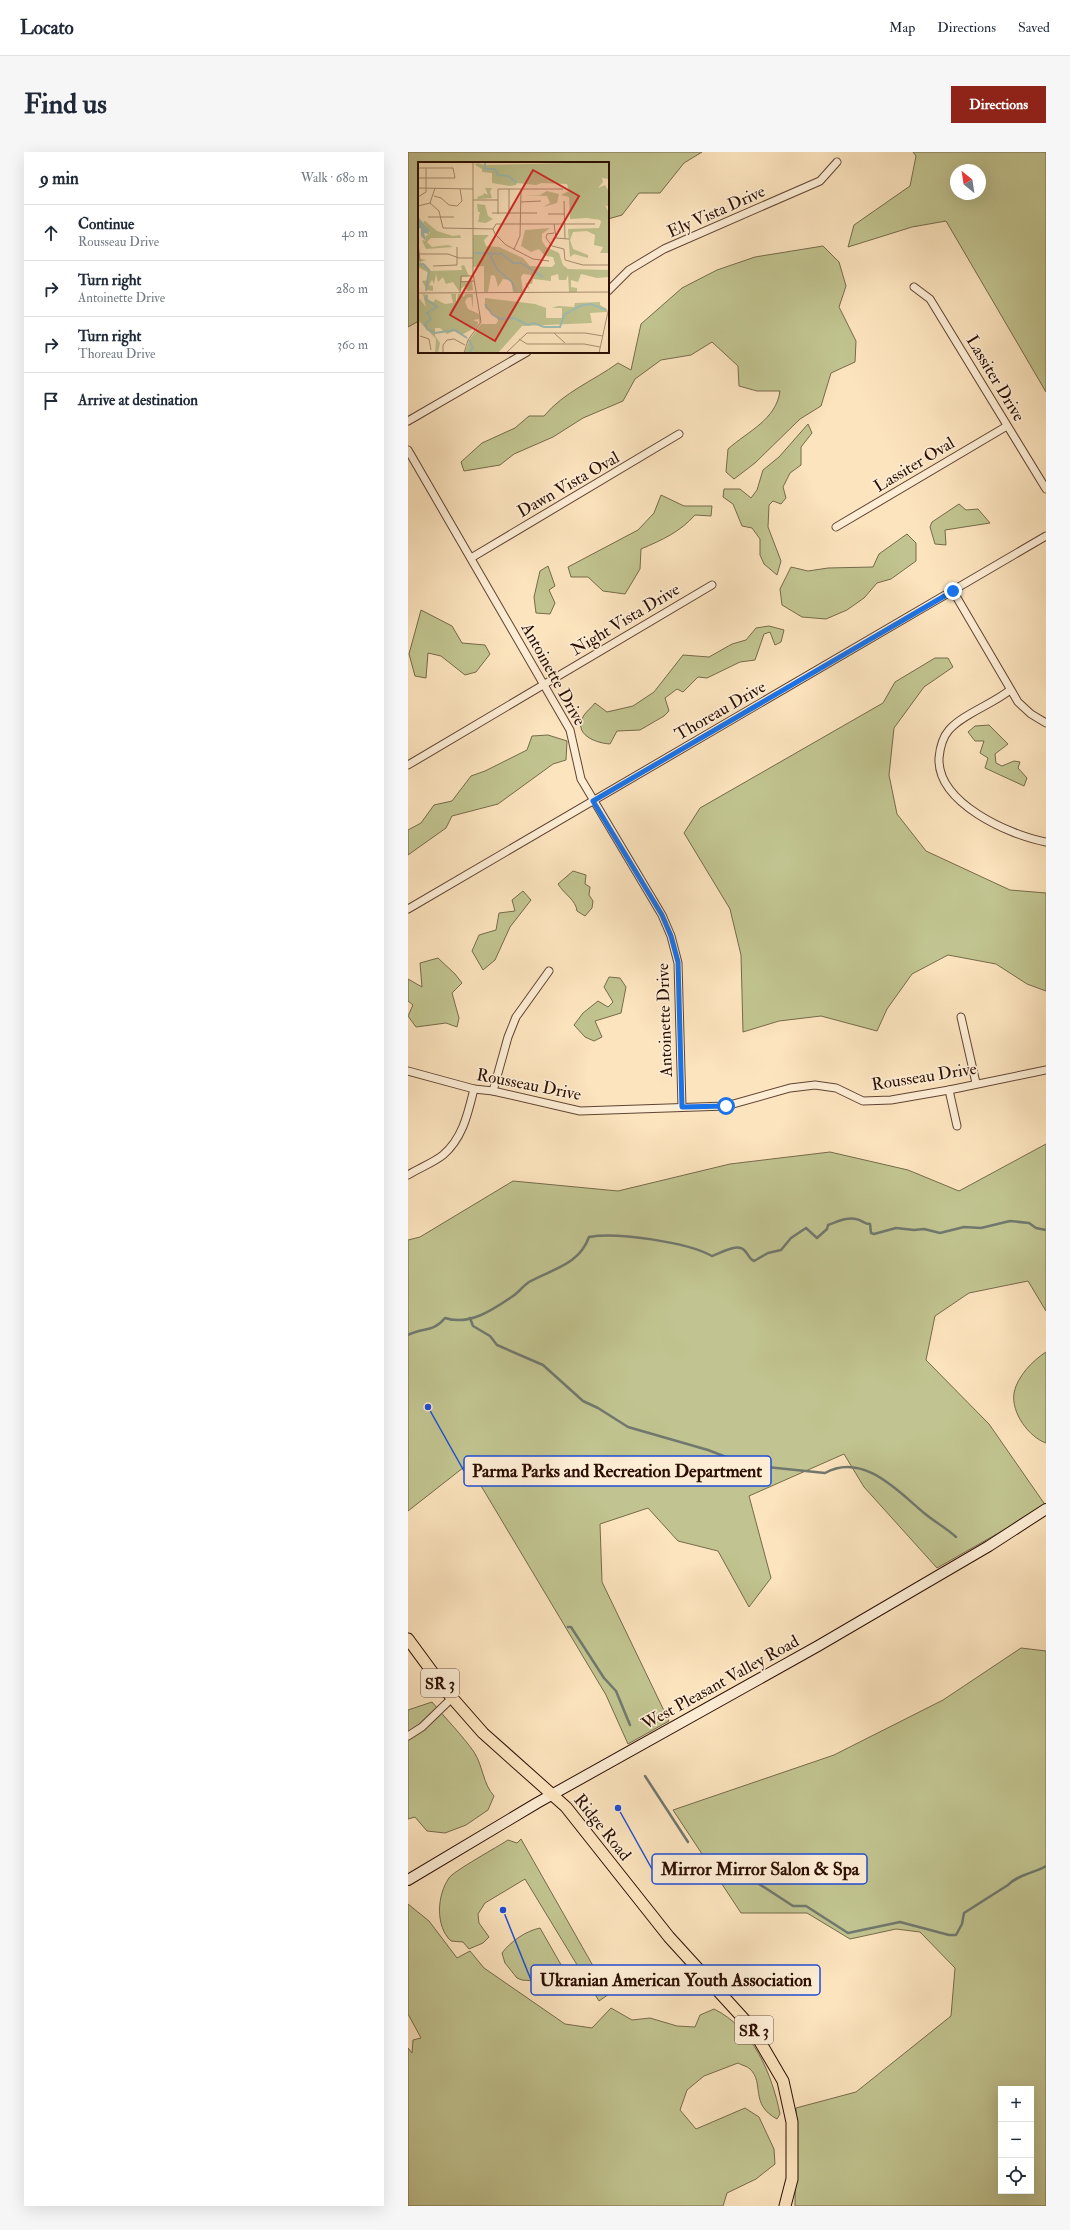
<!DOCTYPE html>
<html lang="en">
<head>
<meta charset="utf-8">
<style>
  :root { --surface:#fff; --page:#f6f6f7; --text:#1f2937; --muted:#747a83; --line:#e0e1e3; --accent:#8f2418 }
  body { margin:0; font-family:"IM FELL Double Pica",serif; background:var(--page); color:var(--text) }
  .controls { position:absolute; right:12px; bottom:12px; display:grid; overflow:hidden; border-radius:0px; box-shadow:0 4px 16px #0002 }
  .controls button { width:36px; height:36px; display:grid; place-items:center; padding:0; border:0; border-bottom:1px solid var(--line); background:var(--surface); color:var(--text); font:20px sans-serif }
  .compass { position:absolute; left:542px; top:12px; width:36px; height:36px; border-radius:50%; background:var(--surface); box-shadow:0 4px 16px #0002; rotate:330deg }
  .stop { position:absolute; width:12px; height:12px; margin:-9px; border:3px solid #1a73e8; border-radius:50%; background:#fff }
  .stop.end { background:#1a73e8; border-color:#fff; box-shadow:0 1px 4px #0008 }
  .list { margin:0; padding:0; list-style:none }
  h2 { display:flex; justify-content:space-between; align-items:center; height:52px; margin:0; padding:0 16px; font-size:17px }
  h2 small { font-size:13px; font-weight:400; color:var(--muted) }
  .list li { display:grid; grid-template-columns:26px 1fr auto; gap:12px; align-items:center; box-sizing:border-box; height:56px; padding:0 16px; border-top:1px solid var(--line) }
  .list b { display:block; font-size:15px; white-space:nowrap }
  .list p { margin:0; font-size:13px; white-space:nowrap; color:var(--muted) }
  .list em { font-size:13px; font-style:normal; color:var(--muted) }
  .icon { flex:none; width:22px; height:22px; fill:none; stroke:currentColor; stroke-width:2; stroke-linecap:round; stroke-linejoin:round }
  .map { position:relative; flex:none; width:638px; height:2054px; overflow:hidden; border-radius:0px }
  header { display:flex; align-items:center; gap:24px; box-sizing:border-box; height:56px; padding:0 20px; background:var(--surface); border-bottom:1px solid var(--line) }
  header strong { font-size:19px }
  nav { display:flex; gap:22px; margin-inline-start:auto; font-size:14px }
  .intro { display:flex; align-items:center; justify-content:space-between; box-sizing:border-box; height:96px; padding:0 24px }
  h1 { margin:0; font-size:28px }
  .button { padding:10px 18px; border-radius:0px; background:var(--accent); color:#fff; font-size:14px; font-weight:700 }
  main { display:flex; gap:24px; padding:0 24px }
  aside { flex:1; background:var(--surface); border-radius:0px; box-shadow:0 4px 16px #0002 }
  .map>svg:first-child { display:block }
</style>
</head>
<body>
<header>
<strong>Locato</strong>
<nav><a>Map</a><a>Directions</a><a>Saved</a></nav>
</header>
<div class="intro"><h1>Find us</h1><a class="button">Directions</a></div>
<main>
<aside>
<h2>9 min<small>Walk · 680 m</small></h2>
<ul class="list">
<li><svg class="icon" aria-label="ahead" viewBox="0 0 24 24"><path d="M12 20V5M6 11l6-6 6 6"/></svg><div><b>Continue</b><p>Rousseau Drive</p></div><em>40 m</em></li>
<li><svg class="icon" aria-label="right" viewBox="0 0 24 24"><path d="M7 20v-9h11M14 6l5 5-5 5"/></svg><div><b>Turn right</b><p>Antoinette Drive</p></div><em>280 m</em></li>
<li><svg class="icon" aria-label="right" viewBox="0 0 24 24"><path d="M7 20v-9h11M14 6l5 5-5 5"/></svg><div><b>Turn right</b><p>Thoreau Drive</p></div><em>360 m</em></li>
<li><svg class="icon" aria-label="arrive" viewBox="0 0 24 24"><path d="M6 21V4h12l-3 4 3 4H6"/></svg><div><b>Arrive at destination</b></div></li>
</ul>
</aside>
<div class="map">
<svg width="638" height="2054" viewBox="0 0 638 2054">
  <rect width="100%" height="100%" fill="#fce4be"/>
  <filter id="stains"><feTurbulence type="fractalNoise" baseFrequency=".005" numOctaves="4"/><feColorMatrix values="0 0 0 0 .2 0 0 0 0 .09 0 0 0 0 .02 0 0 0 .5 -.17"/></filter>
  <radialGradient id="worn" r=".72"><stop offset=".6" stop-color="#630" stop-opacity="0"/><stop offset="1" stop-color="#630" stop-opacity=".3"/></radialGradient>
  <g fill="#c1c490" stroke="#766a4a" fill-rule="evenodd">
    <polygon points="0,0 294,0 276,11 252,41 231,41 214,63 200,67 200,11 11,11 11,173 9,170 0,175"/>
    <path d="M505,0H638V240L538,69L504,75L440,95L446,73L502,34L508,4ZM548,18H572V42H548Z"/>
    <path d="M415,94L431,110L438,134L431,155L448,189L447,210L423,221L413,254L392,267L347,311L326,327L318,320L320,297C340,279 368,268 372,239H349L331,234L330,214L304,190L283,203L253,208L227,227L215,249L175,266L145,285L106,302L92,313L56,319L53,310L74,291L107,276L121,264H136C156,240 185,229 210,211L223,218L233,172L274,136L309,118L347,105Z"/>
    <polygon points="400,272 404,281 393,295 393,313 382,321 375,335 378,346 373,352 365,349 361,353 360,375 373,409 369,423 356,412 352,403 352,387 344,376 334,374 325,352 315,345 316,337 332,337 343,346 349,338 355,318 371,305"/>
    <path d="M253,343L276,354H304L303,364L287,363C272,380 254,388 233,397L232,417L217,442L195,439L180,425H163L160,415L230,378L246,361Z"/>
    <polygon points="551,352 558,358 570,357 582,371 537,378 538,393 527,392 522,375 524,370"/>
    <polygon points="499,382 508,391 508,409 483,427 469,431 456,446 439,458 418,467 394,465 374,453 372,437 383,415 400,419 420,416 465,415 471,402"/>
    <polygon points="140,414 147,434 141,438 147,451 142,462 128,461 126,445 132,419"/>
    <polygon points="13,458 44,474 54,491 77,493 82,502 68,520 57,523 33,504 20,501 18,526 7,524 1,502"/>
    <path d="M361,474L376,478L373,490L367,493L362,480L356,482L347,508L332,510L299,526L290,525L275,540L269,537L257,546L261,559L256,564L232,578L209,579L202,592C187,591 164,582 176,563C179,559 184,555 187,551L199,560L225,554L246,540L275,503L301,505L324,492L338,488L348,476Z"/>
    <polygon points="527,506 540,506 545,515 516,535 486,576 481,623 489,662 518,699 602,738 638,741 638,839 619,832 588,812 540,803 504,822 479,857 469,879 413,864 371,869 335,880 333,803 322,757 276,681 292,656 475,551 487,530"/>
    <polygon points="581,573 600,592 587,602 588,611 594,614 606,609 612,610 610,616 619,626 616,634 577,616 580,606 572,601 576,589 567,589 560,580 567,574"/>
    <polygon points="140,583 159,589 158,608 145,612 90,652 44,664 38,676 0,703 0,678 13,671 26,653 44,649 63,624 77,619 119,598 124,584"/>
    <path d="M165,719L178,723L177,732L182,735L181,743L185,749L184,756L177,764L169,759C168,748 156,742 150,732Z"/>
    <polygon points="115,739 123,748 102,775 87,808 75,818 64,799 71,783 88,778 91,761 107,759 104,748"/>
    <polygon points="30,806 47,822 54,831 44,841 51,866 49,875 38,871 8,875 0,864 5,853 0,849 0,827 14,835 12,811"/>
    <polygon points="201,825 212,826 218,835 213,861 187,869 194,885 186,889 177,885 166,873 175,861 190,849 200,855 205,850 196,835"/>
    <polygon points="638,992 638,1159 620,1129 561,1141 527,1164 518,1208 581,1272 638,1354 529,1416 456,1335 436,1302 341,1344 363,1426 341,1455 310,1399 270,1389 240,1356 192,1372 194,1430 261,1569 220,1592 198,1543 60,1312 0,1359 0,1088 12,1085 105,1029 210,1039 322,1012 422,1000 500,1018 551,1039"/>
    <path d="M638,1200V1291C621,1285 603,1261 606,1241C609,1225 624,1209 638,1200Z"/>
    <path d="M613,1496L638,1499V2054H387L388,1956L448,1940L543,1864L547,1816L512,1780L488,1777L442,1787L399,1761H333L265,1658L426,1603L535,1548ZM593,1937H623V2039H593Z"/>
    <path d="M24,1550C38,1567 54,1583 66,1600C75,1614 75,1632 86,1644L80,1658L58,1673L37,1681L19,1679L7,1665L0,1667V1558Z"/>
    <path d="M113,1687L201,1842L191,1849L117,1727L77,1751L70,1762L71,1771L81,1785L75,1791L61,1797L55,1790L43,1789C27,1774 29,1743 41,1726C44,1720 91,1694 100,1688L109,1691Z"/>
    <path d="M0,1752L21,1769L49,1806L62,1799L76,1816L157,1872L184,1876L203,1856L224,1868L242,1866L269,1874L287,1875L292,1863L306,1857C345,1876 364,1922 372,1962L369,1967C341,1952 357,1931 342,1917C339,1914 333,1913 330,1911L296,1924L279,1938L272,1958L288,1977L337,1956L351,1965L366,1997L367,2012L348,2027L319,2041L315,2054H0V1896L4,1901L5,1888L13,1886L0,1862Z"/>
    <path d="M132,1776L156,1818L140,1830L114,1828L109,1826L97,1811L94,1801C103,1789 118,1779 132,1776Z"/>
  </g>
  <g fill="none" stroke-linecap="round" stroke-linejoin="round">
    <g stroke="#71786e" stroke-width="2.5">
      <path d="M62,1166L65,1174L82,1184L89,1193L135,1213L175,1249L190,1256L220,1275L300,1298L339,1313L417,1321C455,1300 490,1339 516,1361C527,1370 538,1376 548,1385"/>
      <path d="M0,1183C14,1175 25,1181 37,1166C61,1174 85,1158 105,1144C111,1140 115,1134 121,1130C144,1117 171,1113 181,1085C209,1080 279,1090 304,1104C313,1101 330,1090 337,1099C341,1103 341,1107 346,1109L360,1101L373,1098L383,1086L398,1076L409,1086L419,1077L420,1073C429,1070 438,1065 448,1067C454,1068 456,1072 462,1072L463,1081L466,1082L488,1076L506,1078L516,1077L532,1081L556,1075L573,1076L602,1069L621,1071L628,1076L638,1078"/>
      <polyline points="160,1475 163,1475 196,1526 208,1539 222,1573"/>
      <polyline points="237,1624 280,1690"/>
      <path d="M301,1719L317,1712L325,1715L385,1754H398L440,1781L492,1770L541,1783H548L554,1772L556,1761L600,1733C609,1723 626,1721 638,1714"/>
    </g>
    <g stroke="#604432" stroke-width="9">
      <g id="minor">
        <polyline points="506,135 522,147 638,337"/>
        <polyline points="200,139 221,118 256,97 412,29 429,10"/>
        <polyline points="0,269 119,200"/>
        <polyline points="0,298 162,578 173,627 254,763 263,784 270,811 274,955"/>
        <polyline points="428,375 599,274"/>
        <polyline points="63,406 271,282"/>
        <polyline points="545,439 610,550 623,562 638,571"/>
        <path d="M602,538C585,552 555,562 541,578C534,586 532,595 531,606C529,651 601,683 638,690"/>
        <polyline points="0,613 304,433"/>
        <polyline points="0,757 638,384"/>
        <polyline points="553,865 568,931"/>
        <polyline points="0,919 66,937 85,939 172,959 318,954 382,936 407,933 428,936 455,949 483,948 541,938 638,918"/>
        <polyline points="541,938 549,974"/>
        <polyline points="85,939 100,885 108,865 141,819"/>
        <path d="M0,1023C11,1016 25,1011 35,1003C55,986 60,961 66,937"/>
        <polyline points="0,1584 14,1575 44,1546"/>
      </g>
    </g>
    <g stroke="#2c0f03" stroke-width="12">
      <polyline id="secondary" points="0,1728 129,1651 410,1494 581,1394 638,1357"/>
    </g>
    <g stroke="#2c0f03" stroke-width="13">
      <polyline id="primary" points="0,1487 39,1540 75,1581 158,1655 261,1785 344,1876 375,1929 384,1970 384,2027 377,2054"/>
    </g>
    <use href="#minor" stroke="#fdedd5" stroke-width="7"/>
    <use href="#secondary" stroke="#fdedd5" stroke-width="10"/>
    <use href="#primary" stroke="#fce4be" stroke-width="11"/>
  </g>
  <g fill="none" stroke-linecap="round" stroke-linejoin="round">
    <polyline stroke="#1a73e8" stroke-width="5" points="318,954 274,955 270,810 263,784 254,763 185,649 545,439"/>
  </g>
  <g text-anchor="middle" stroke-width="3.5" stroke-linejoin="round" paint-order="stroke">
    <g fill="#fdedd5" stroke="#6b5242" stroke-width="1">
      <rect x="13" y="1517" width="38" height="28" rx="3"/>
      <rect x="327" y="1864" width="38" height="28" rx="3"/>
    </g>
    <g font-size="16" font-weight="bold" fill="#2c0f03">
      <text x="32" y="1537">SR 3</text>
      <text x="346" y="1884">SR 3</text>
    </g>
    <g font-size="17" fill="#2c0f03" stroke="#fdedd5">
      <text transform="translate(308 59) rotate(-24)" y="6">Ely Vista Drive</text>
      <text transform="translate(588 226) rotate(59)" y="6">Lassiter Drive</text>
      <text transform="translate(506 312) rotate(-31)" y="6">Lassiter Oval</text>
      <text transform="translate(160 332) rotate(-30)" y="6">Dawn Vista Oval</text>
      <text transform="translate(217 467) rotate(-31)" y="6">Night Vista Drive</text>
      <text transform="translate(146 522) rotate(61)" y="6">Antoinette Drive</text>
      <text transform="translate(312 558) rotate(-30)" y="6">Thoreau Drive</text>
      <text transform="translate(256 868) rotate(-92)" y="6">Antoinette Drive</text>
      <text transform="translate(516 924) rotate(-9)" y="6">Rousseau Drive</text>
      <text transform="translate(121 932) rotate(11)" y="6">Rousseau Drive</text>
      <text transform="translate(312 1530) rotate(-29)" y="6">West Pleasant Valley Road</text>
      <text transform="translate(195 1675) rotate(51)" y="6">Ridge Road</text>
    </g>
  </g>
  <g transform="translate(10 10)">
    <rect width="191" height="191" fill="#fce4be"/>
    <path d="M191,0V17L184,16L185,20L180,26L187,23L191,30V45L187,43L191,51V91H182L185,85L176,83L177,73L169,69L155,70L152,78L155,87L170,93V96L156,92L152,95L150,67L181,66L183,60L182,58L169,56L152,57L151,35L143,33L151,29L149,22L124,21L118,23L98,21V23L92,24L74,21V11L64,10V7L57,3L59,1L66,3ZM67,26H74L72,30L74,36L60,37L59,35L65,33L66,31L70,33ZM129,29L141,32L139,41L125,45L132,41L129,34L106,33H122ZM59,42L67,43L70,54L75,57L68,61L60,60L62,50H60ZM7,59L19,69L35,74L42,73L43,76H13L9,80L14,85L30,83L35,85L8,87L4,78L8,79L7,75L12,71L5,60ZM132,66L124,72V79L128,85L141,91L145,103L150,107L191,108V115L179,116L163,112L160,120L153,118V125L159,126V130H151L150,113L148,118H141L140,112L133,114V119L115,117L114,122H110L111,127L107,122L113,119V113L105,112L103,115L105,130H95L93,118L85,117L80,125L77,114L73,113L70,130H66V104L55,105V73H71L66,78L68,84L81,85L105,96L112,104L134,105L137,102L135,95L127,94L121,87L113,90L103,84L107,68ZM0,96L8,98L2,100L7,102L13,109L44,108L43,104L46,103L51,114L44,115V119H54L55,128L50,129L46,124L41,129L35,120L28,122L25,115L20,120L18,112L16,122L14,118L11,123L15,124V129L9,128L4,119L10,118L11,111L0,105ZM5,132L9,133L10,138L16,140L17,137L27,142L35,141L33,132H38V142L40,132H44L45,135L48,132H55V147L53,135L49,136L47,140L50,147L61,152L63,156L61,162V157L55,158L60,160L59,165L43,173L36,169L29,172L22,166H17V174L22,181L20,191H17L18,177L0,158V135L8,145ZM67,136L117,142L128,146V156H144V146H134L140,144L156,145L157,141L182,140V143L189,147V150L172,151L174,161L104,164L80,191H46L52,177L63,162H78L80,159L79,155L67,146Z" fill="#c1c490"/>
    <path d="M0,55L11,68V72L6,71L8,79L3,74V66L0,67Z" fill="#9fbeb5"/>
    <path fill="none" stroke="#9fbeb5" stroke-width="2" d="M67,0V7H77L80,13L90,14L99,21M57,91L84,92L95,101H103L125,115M72,93L79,107L94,120L98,129M0,103L5,102L11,108L8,129M9,133L8,137L19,145L9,151L13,157L7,162L9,167L17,171L37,168L49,176M67,142L74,152L82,157L96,156L110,163L116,161L126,165H142L146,153L162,144L173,142L188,148M51,178L55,186L52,189L54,191"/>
    <path fill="none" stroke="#a98f73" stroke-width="1" d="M0,6H35L37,16H0M0,26L55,27M91,27V52M16,34L23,36L31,43L39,44L44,39L42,27M0,35L8,30V6M55,38H80M146,39L147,77M103,40L123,39M12,41L21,49L25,66L75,67M0,44L12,41L17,26M74,51H119M80,52V27H145M130,52H147M10,55H36M136,62L138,76L151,77M75,67L78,62H177M75,67L77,72L88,83L115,97L131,99M136,71L129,72L128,76L134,84L146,87L147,98L165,103H191M0,80L2,99M96,87L102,74L103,28M0,92H30L41,96H55M15,104L39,103V85M42,120L56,119M42,130L43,114H55M0,131L191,130M0,163V190M136,171L147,181M2,174L11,177L13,188M101,177L109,182H166L182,185M25,191V183L29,178L36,177L47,183M46,191L50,178L63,160L55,111V0M88,191L109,171H167L185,174M181,191L191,145"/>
    <path fill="#d62828" fill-opacity="0.15" stroke="#d62828" stroke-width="2" d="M115,8L161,34L77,179L32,153Z"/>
    <rect width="191" height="191" fill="none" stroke="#2c0f03" stroke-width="2"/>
  </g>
  <path fill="none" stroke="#1d4ed8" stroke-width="1.5" d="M20 1255L56 1319M210 1656L244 1717M95 1758L123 1828"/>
  <g fill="#1d4ed8" stroke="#fdedd5" stroke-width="1.5">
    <circle cx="20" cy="1255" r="4"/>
    <circle cx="210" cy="1656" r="4"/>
    <circle cx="95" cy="1758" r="4"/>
  </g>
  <g fill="#fdedd5" stroke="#1d4ed8" stroke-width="1.5">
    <rect x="56" y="1304" width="307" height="30" rx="4"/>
    <rect x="244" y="1702" width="215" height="30" rx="4"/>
    <rect x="123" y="1813" width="289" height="30" rx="4"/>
  </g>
  <g font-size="18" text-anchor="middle" font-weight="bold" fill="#2c0f03">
    <text x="209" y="1325">Parma Parks and Recreation Department</text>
    <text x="352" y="1723">Mirror Mirror Salon &amp; Spa</text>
    <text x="268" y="1834">Ukranian American Youth Association</text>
  </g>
  <rect width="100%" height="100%" filter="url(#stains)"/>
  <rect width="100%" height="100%" fill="url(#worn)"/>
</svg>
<div class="controls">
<button>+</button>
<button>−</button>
<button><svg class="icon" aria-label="locate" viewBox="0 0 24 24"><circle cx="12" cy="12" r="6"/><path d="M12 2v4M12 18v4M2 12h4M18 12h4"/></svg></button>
</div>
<svg class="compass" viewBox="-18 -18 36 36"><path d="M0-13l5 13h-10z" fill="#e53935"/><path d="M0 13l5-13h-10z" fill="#747a83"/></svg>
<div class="stop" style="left:318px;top:954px"></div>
<div class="stop end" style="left:545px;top:439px"></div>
</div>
</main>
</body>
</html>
